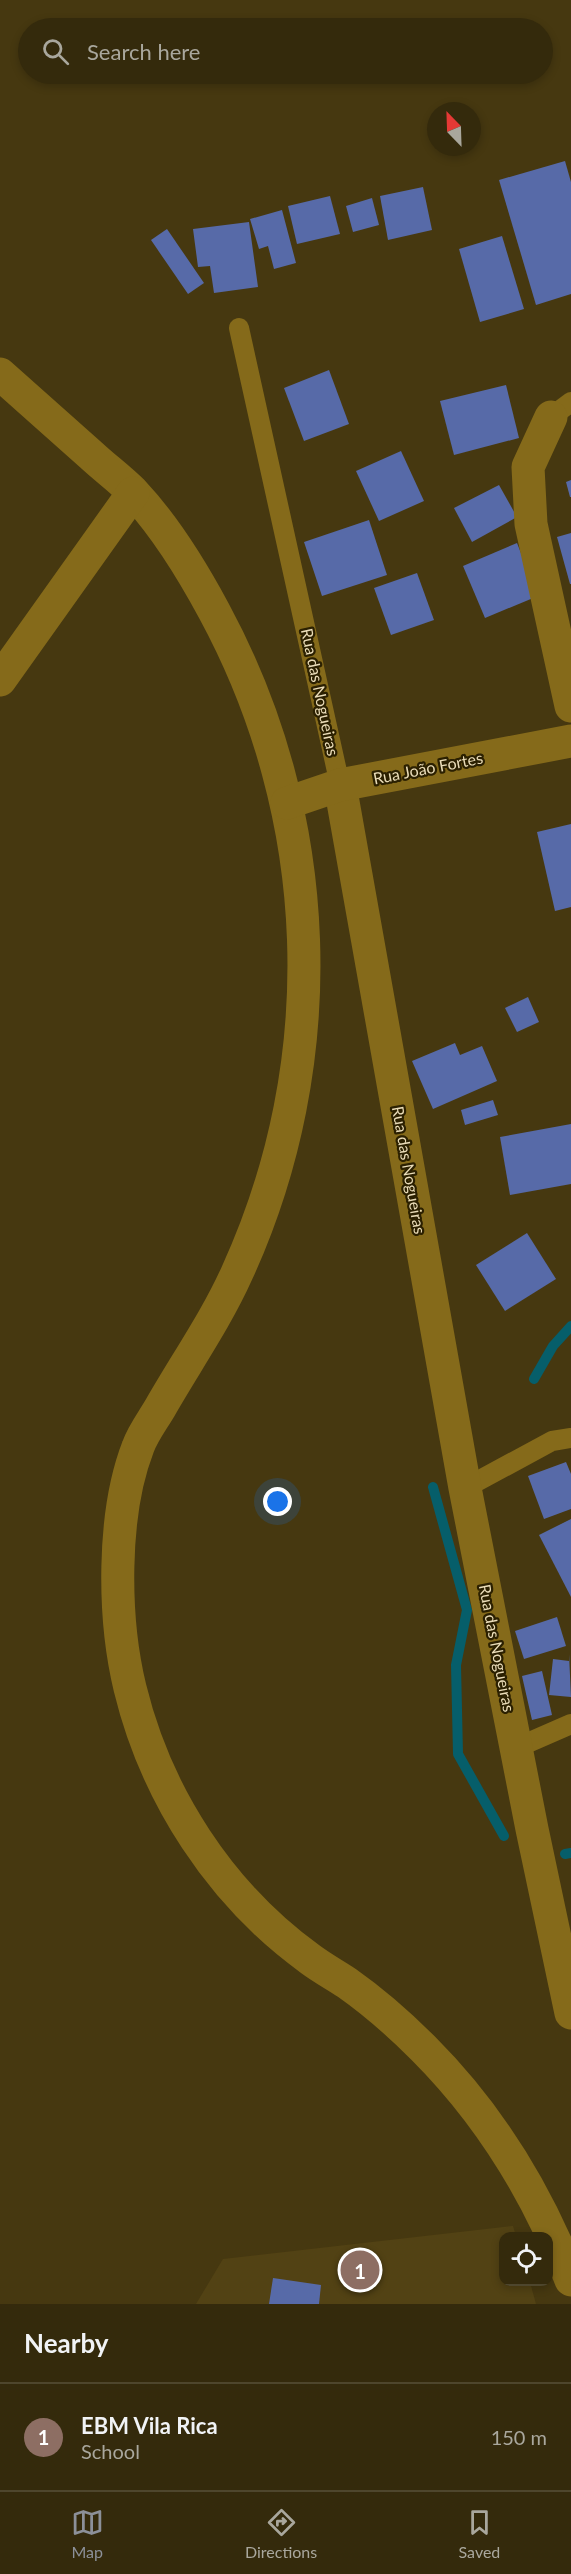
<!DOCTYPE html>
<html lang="en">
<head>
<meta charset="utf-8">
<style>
  :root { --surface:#342a0c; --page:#3c3215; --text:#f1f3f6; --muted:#a9a79d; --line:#4e462d; --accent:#8c9099 }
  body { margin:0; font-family:Lato,sans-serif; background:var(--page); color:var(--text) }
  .controls { position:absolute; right:18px; bottom:18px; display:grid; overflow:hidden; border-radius:12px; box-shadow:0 3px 9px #0003 }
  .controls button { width:54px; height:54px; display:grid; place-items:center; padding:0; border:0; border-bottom:2px solid var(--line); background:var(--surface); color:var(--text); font:30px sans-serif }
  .compass { position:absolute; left:427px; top:102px; width:54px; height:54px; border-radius:50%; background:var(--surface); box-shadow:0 3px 9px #0003; rotate:337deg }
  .you { position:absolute; left:278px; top:1502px; width:21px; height:21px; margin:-15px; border:4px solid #fff; border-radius:50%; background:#1a73e8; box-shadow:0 0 0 9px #1a73e833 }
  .badge { display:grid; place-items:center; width:39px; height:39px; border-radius:50%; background:var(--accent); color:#fff; font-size:20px; font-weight:700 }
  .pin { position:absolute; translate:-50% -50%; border:3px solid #fff; box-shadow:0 2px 6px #0006 }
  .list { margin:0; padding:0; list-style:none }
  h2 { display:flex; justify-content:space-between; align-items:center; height:78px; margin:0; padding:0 24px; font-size:26px }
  h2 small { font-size:20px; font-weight:400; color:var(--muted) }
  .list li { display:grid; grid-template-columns:39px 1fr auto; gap:18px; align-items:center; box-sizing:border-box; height:108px; padding:0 24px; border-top:2px solid var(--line) }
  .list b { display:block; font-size:22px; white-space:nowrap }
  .list p { margin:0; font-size:20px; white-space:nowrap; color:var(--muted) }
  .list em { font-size:20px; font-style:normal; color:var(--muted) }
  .icon { flex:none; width:33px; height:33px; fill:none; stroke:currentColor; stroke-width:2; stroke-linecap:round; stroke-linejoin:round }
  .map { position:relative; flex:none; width:571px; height:2304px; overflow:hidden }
  .search { position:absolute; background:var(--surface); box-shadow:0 3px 9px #0003; left:18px; right:18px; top:18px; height:66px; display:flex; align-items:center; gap:15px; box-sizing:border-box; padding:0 21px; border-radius:33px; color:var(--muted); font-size:22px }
  .sheet { height:186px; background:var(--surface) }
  nav { display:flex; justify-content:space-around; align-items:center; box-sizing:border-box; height:84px; border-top:2px solid var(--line); background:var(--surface); font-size:16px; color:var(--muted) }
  nav a { display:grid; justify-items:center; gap:3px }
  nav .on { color:var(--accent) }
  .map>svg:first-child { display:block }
</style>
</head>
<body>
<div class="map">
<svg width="571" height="2304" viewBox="0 0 571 2304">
  <rect width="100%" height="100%" fill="#463810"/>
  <polygon fill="#524214" points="513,2226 516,2236 504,2236 504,2282 530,2282 536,2304 196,2304 223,2259"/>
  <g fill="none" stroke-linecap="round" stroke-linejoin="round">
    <g stroke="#065e6a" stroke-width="10">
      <polyline points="534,1379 553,1346 571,1326"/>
      <polyline points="433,1487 467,1610 456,1665 458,1754 504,1836"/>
      <polyline points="565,1854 571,1853"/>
    </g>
  </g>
  <g fill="#576aa8">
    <polygon points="565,161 571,182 571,294 536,305 499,180"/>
    <polygon points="423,187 432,230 388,240 380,196"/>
    <polygon points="330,196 340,234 297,244 288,206"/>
    <polygon points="372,198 379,225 353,232 346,206"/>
    <polygon points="282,210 296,263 274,269 268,246 259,249 250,219"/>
    <polygon points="249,222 258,287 214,293 210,266 198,267 193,229"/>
    <polygon points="167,229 204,283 188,294 151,240"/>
    <polygon points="502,236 524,309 480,322 459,249"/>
    <polygon points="329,370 349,424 304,441 284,388"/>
    <polygon points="506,385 519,438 454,455 440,401"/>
    <polygon points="401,451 424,501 379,521 356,471"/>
    <polygon points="571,480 571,497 570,497 566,482"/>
    <polygon points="499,485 517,517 472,542 454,508"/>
    <polygon points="369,520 387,575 322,596 304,542"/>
    <polygon points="571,533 571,584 570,584 557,537"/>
    <polygon points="517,543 538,596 485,618 463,566"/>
    <polygon points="417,573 434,620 391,635 374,588"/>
    <polygon points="571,824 571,907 555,911 537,832"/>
    <polygon points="528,997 539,1022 517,1032 505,1008"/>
    <polygon points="455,1043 460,1055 482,1046 497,1081 433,1109 412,1061"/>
    <polygon points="493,1100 498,1115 465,1125 461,1110"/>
    <polygon points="571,1124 571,1184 510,1195 500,1137"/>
    <polygon points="527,1233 556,1279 505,1311 476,1265"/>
    <polygon points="566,1462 571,1474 571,1509 544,1519 528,1476"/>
    <polygon points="571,1519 571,1597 539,1535"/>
    <polygon points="557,1617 566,1646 524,1659 515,1631"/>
    <polygon points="569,1654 571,1697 549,1695 553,1659 569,1661"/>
    <polygon points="542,1671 552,1715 532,1720 522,1676"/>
    <polygon points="273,2278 321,2285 319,2304 269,2304"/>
  </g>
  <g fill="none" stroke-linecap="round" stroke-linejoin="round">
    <g stroke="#856a1a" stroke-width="20">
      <polyline points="239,328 340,785"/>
      <polyline points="551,417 571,402"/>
      <polyline points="465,1488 552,1441 571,1438"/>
      <polyline points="516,1748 571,1724"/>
    </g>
    <g stroke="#856a1a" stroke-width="33">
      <path d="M0,374C30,401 61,428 91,455C105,468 120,479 133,492C165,526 192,570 214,611C325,816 334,1061 237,1273C216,1320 185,1364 160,1408C153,1420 143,1433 138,1447C112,1514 113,1618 130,1688C156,1795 220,1894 310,1959C322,1968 335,1975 347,1983C374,2002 400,2025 423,2048C489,2114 538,2194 571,2280"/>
      <polyline points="551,417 528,467 531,524 571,706"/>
      <polyline points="0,680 133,493"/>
      <polyline points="340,785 465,1488 532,1829 571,2013"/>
      <polyline points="287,803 340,785 571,741"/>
    </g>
  </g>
  <g text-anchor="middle" stroke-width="4.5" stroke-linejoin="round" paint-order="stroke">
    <g font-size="16" fill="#eadcb8" stroke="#2b2001">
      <text transform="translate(320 692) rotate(78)" y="6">Rua das Nogueiras</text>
      <text transform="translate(428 768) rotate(-11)" y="6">Rua João Fortes</text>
      <text transform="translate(409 1170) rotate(80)" y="6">Rua das Nogueiras</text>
      <text transform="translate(497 1648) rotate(79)" y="6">Rua das Nogueiras</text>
    </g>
  </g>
</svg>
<div class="controls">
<button><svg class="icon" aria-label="locate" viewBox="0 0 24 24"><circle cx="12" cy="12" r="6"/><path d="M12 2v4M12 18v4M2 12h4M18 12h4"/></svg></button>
</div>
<svg class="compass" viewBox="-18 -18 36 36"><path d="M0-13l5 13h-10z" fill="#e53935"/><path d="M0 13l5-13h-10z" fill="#a9a79d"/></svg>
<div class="you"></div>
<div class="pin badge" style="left:360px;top:2270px;background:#8d6e63">1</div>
<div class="search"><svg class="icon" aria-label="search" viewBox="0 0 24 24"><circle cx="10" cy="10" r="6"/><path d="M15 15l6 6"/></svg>Search here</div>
</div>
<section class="sheet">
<h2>Nearby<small></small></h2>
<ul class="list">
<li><span class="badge" style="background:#8d6e63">1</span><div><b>EBM Vila Rica</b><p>School</p></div><em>150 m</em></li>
</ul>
</section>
<nav>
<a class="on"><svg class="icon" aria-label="map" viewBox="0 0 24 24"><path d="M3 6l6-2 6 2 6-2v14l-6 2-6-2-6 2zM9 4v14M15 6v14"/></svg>Map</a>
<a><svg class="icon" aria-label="directions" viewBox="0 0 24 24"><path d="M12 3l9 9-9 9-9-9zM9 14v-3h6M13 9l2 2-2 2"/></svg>Directions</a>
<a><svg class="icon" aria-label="saved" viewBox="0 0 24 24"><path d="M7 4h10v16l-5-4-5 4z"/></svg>Saved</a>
</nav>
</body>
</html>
